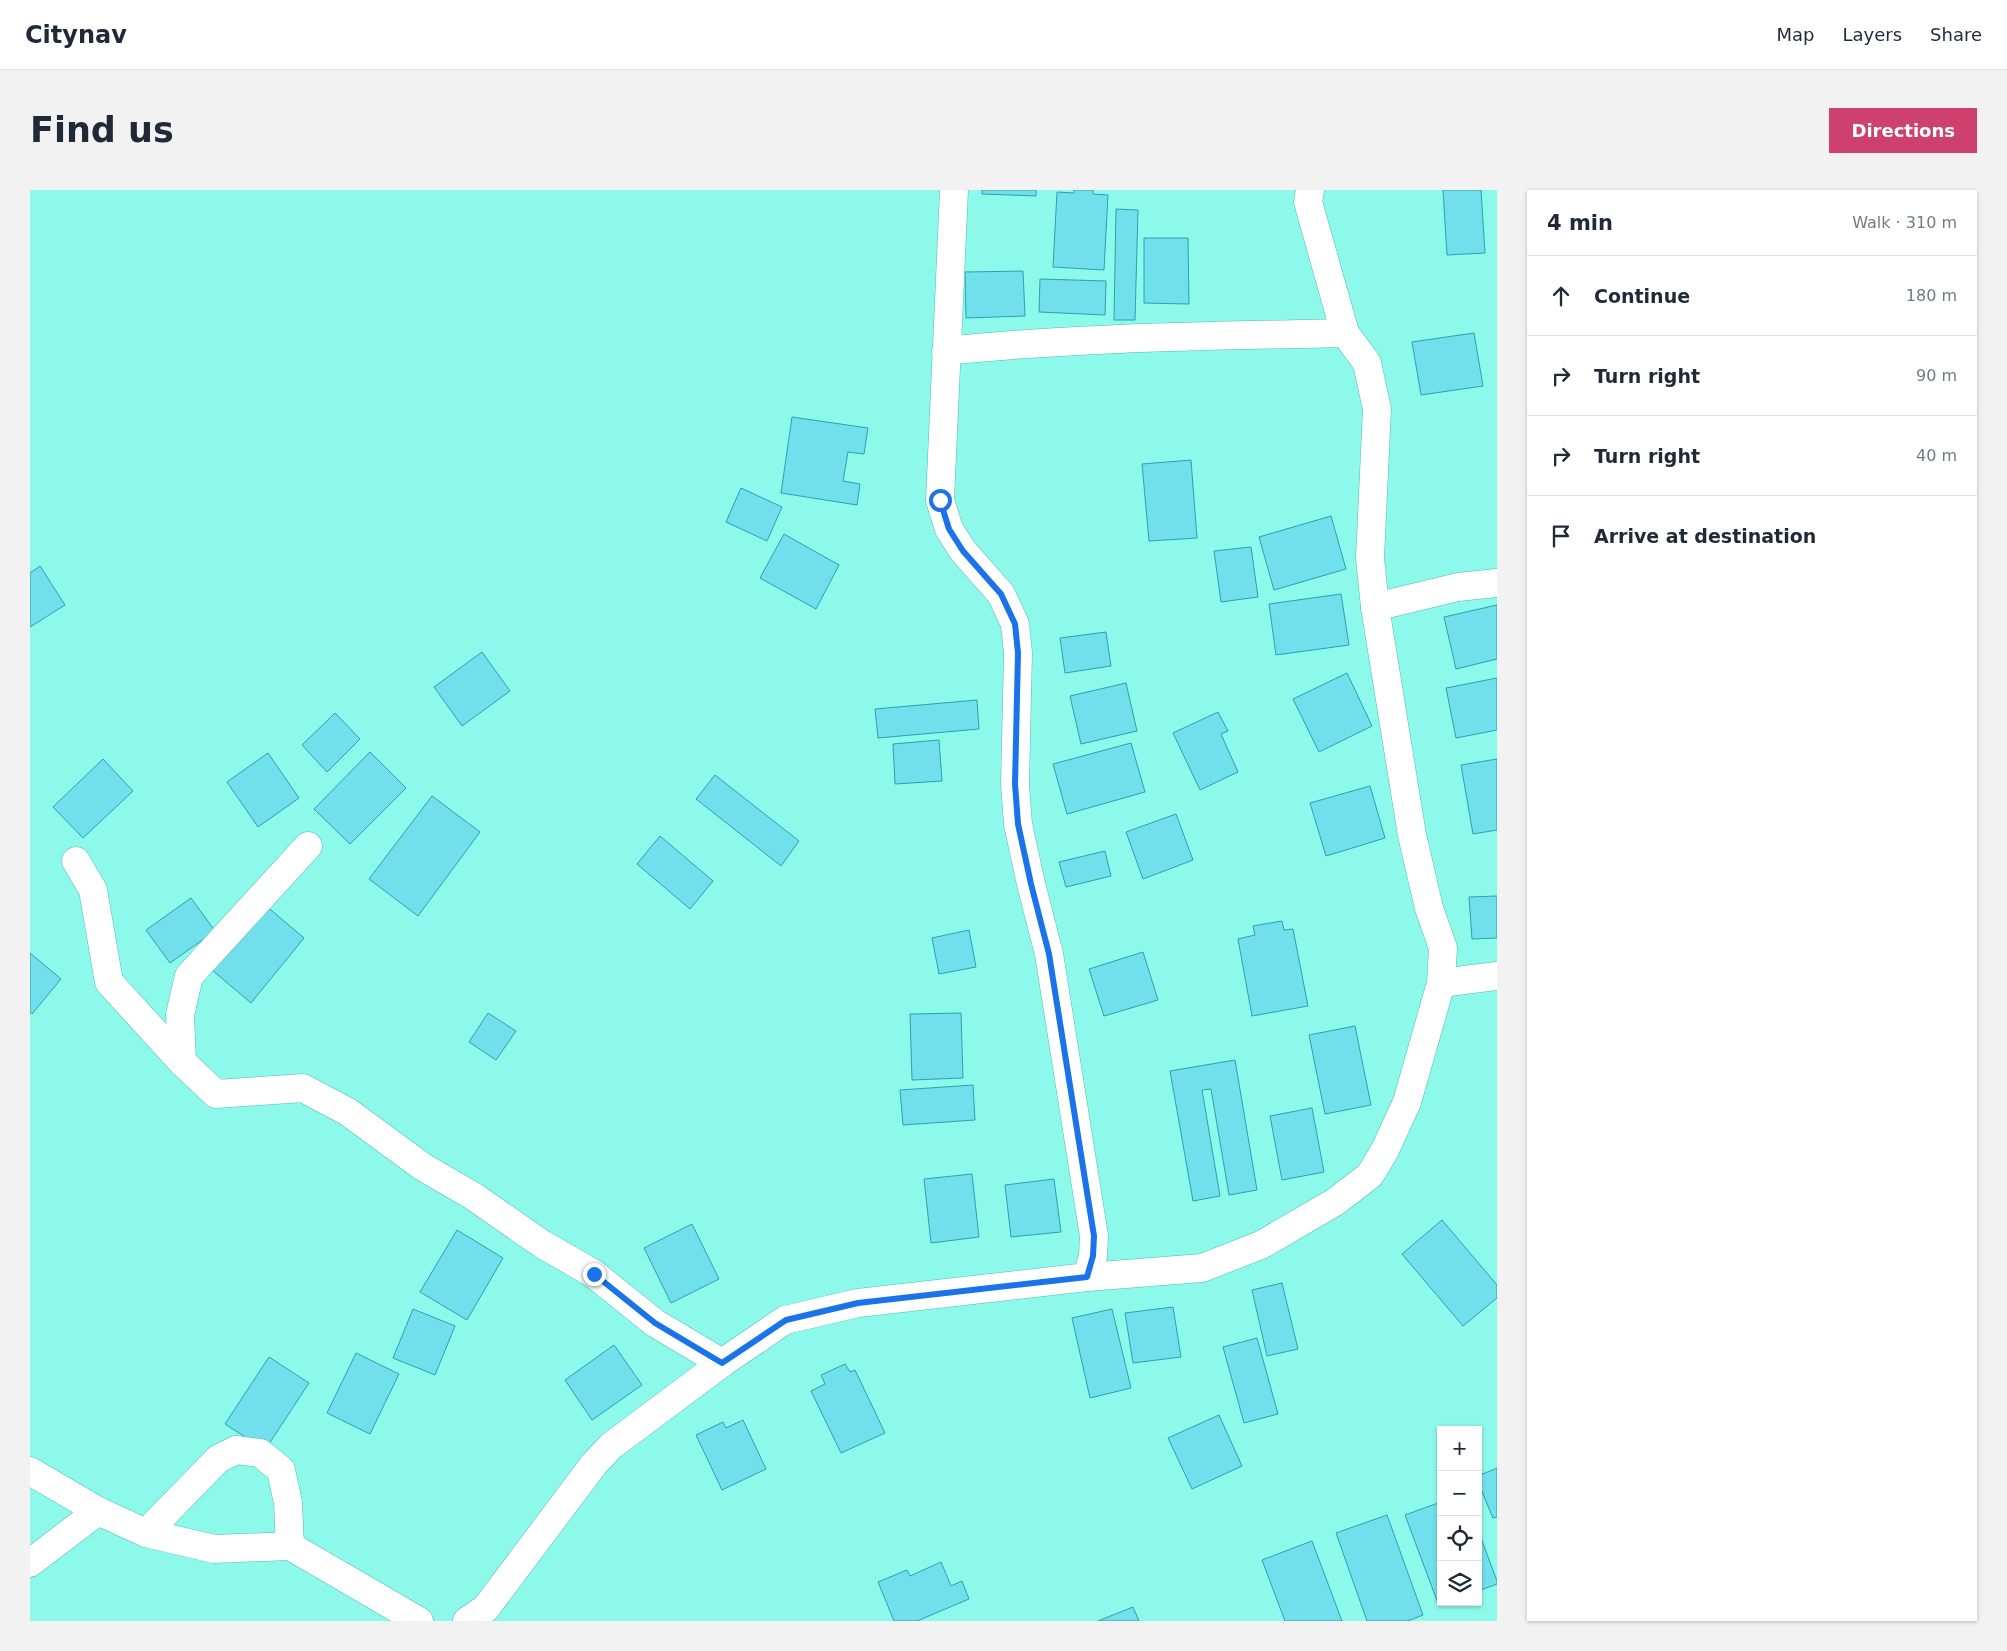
<!DOCTYPE html>
<html lang="en">
<head>
<meta charset="utf-8">
<style>
  :root { --surface:#fff; --page:#f2f2f3; --text:#1f2937; --muted:#747a83; --line:#e0e1e3; --accent:#ce416e }
  body { margin:0; font-family:"DejaVu Sans",sans-serif; background:var(--page); color:var(--text) }
  .controls { position:absolute; right:15px; bottom:15px; display:grid; overflow:hidden; border-radius:0px; box-shadow:0 1px 4px #0004 }
  .controls button { width:45px; height:45px; display:grid; place-items:center; padding:0; border:0; border-bottom:1px solid var(--line); background:var(--surface); color:var(--text); font:25px sans-serif }
  .stop { position:absolute; width:15px; height:15px; margin:-11px; border:4px solid #1a73e8; border-radius:50%; background:#fff }
  .stop.end { background:#1a73e8; border-color:#fff; box-shadow:0 1px 5px #0008 }
  .list { margin:0; padding:0; list-style:none }
  h2 { display:flex; justify-content:space-between; align-items:center; height:65px; margin:0; padding:0 20px; font-size:21px }
  h2 small { font-size:16px; font-weight:400; color:var(--muted) }
  .list li { display:grid; grid-template-columns:32px 1fr auto; gap:15px; align-items:center; box-sizing:border-box; height:80px; padding:0 20px; border-top:1px solid var(--line) }
  .list b { display:block; font-size:19px; white-space:nowrap }
  .list em { font-size:16px; font-style:normal; color:var(--muted) }
  .icon { flex:none; width:28px; height:28px; fill:none; stroke:currentColor; stroke-width:2; stroke-linecap:round; stroke-linejoin:round }
  .map { position:relative; flex:none; width:1467px; height:1431px; overflow:hidden; border-radius:0px }
  header { display:flex; align-items:center; gap:30px; box-sizing:border-box; height:70px; padding:0 25px; background:var(--surface); border-bottom:1px solid var(--line) }
  header strong { font-size:24px }
  nav { display:flex; gap:28px; margin-inline-start:auto; font-size:18px }
  .intro { display:flex; align-items:center; justify-content:space-between; box-sizing:border-box; height:120px; padding:0 30px }
  h1 { margin:0; font-size:35px }
  .button { padding:12px 22px; border-radius:0px; background:var(--accent); color:#fff; font-size:18px; font-weight:700 }
  main { display:flex; gap:30px; padding:0 30px }
  aside { flex:1; background:var(--surface); border-radius:0px; box-shadow:0 1px 4px #0004 }
  .map>svg:first-child { display:block }
</style>
</head>
<body>
<header>
<strong>Citynav</strong>
<nav><a>Map</a><a>Layers</a><a>Share</a></nav>
</header>
<div class="intro"><h1>Find us</h1><a class="button">Directions</a></div>
<main>
<div class="map">
<svg width="1467" height="1431" viewBox="0 0 1467 1431">
  <rect width="100%" height="100%" fill="#8df9eb"/>
  <g fill="#71e0ec" stroke="#28a2ae">
    <polygon points="952,0 1006,0 1006,6 952,4"/>
    <polygon points="1044,0 1063,0 1063,4 1078,5 1074,80 1023,77 1027,2 1044,3"/>
    <polygon points="1413,0 1451,0 1455,63 1417,65"/>
    <polygon points="1086,19 1108,20 1105,130 1084,130"/>
    <polygon points="1114,48 1158,48 1159,114 1114,113"/>
    <polygon points="993,81 995,126 936,128 935,82"/>
    <polygon points="1010,89 1076,91 1075,125 1009,122"/>
    <polygon points="1444,143 1453,196 1391,205 1382,152"/>
    <polygon points="762,227 838,238 834,264 818,262 813,291 830,294 827,315 751,303"/>
    <polygon points="1161,270 1167,348 1119,351 1112,274"/>
    <polygon points="711,298 752,317 737,351 696,332"/>
    <polygon points="1301,326 1316,379 1244,400 1229,347"/>
    <polygon points="754,344 809,375 786,419 730,388"/>
    <polygon points="1221,357 1228,407 1191,412 1184,361"/>
    <polygon points="10,376 35,415 0,437 0,383"/>
    <polygon points="1311,404 1319,455 1246,465 1239,414"/>
    <polygon points="1467,415 1467,469 1426,479 1414,427"/>
    <polygon points="1076,442 1081,476 1035,483 1030,448"/>
    <polygon points="452,462 480,501 432,536 404,497"/>
    <polygon points="1317,483 1342,536 1289,562 1263,509"/>
    <polygon points="1467,488 1467,540 1426,548 1416,498"/>
    <polygon points="1096,493 1107,541 1051,554 1040,506"/>
    <polygon points="947,510 949,539 848,548 845,519"/>
    <polygon points="1188,522 1198,541 1191,544 1208,582 1170,600 1143,543"/>
    <polygon points="305,523 330,549 297,582 272,555"/>
    <polygon points="909,550 912,591 865,594 863,554"/>
    <polygon points="1101,553 1115,602 1037,624 1023,574"/>
    <polygon points="340,562 376,598 320,654 284,619"/>
    <polygon points="238,563 269,608 228,637 197,592"/>
    <polygon points="73,569 103,601 53,648 23,617"/>
    <polygon points="1467,569 1467,640 1443,644 1431,575"/>
    <polygon points="685,585 769,651 751,676 666,609"/>
    <polygon points="1340,596 1355,648 1296,666 1280,613"/>
    <polygon points="402,606 450,642 388,726 339,689"/>
    <polygon points="1146,624 1163,670 1113,689 1096,642"/>
    <polygon points="630,646 683,691 660,719 607,674"/>
    <polygon points="1075,661 1081,686 1036,697 1029,672"/>
    <polygon points="1467,706 1467,748 1442,749 1439,707"/>
    <polygon points="161,708 185,741 140,773 116,740"/>
    <polygon points="235,715 274,748 221,813 182,780"/>
    <polygon points="1252,731 1254,740 1263,739 1278,816 1222,826 1208,749 1225,745 1223,736"/>
    <polygon points="939,740 946,777 909,784 902,748"/>
    <polygon points="1113,762 1128,810 1074,826 1059,779"/>
    <polygon points="0,763 31,789 2,824 0,822"/>
    <polygon points="458,823 486,841 466,870 439,852"/>
    <polygon points="931,823 933,888 882,890 880,824"/>
    <polygon points="1325,836 1341,915 1295,924 1279,845"/>
    <polygon points="1205,870 1227,1000 1199,1005 1181,899 1172,900 1190,1006 1163,1011 1140,881"/>
    <polygon points="943,895 945,930 873,935 870,900"/>
    <polygon points="1282,918 1294,982 1252,990 1240,926"/>
    <polygon points="942,984 949,1047 901,1053 894,989"/>
    <polygon points="1024,989 1031,1042 981,1047 975,995"/>
    <polygon points="1412,1030 1467,1095 1467,1108 1433,1136 1372,1064"/>
    <polygon points="662,1034 689,1089 641,1113 614,1058"/>
    <polygon points="427,1040 473,1068 437,1130 390,1102"/>
    <polygon points="1252,1093 1268,1159 1237,1166 1222,1100"/>
    <polygon points="1143,1117 1151,1167 1103,1173 1095,1123"/>
    <polygon points="383,1119 425,1136 405,1185 363,1168"/>
    <polygon points="1082,1119 1101,1198 1060,1208 1042,1128"/>
    <polygon points="1227,1148 1248,1224 1214,1233 1193,1157"/>
    <polygon points="584,1155 612,1195 562,1230 535,1190"/>
    <polygon points="326,1163 369,1184 340,1244 297,1223"/>
    <polygon points="239,1167 279,1193 235,1260 195,1234"/>
    <polygon points="815,1174 820,1182 825,1180 855,1243 811,1263 781,1201 795,1194 791,1185"/>
    <polygon points="1189,1225 1212,1276 1162,1299 1138,1248"/>
    <polygon points="713,1230 736,1279 692,1300 666,1245 693,1232 696,1238"/>
    <polygon points="1467,1278 1467,1327 1463,1328 1448,1292 1448,1286"/>
    <polygon points="1411,1312 1411,1412 1419,1412 1409,1416 1375,1325"/>
    <polygon points="1357,1325 1393,1425 1378,1431 1337,1431 1306,1343"/>
    <polygon points="1448,1340 1467,1391 1467,1394 1448,1401"/>
    <polygon points="1282,1351 1312,1431 1255,1431 1232,1370"/>
    <polygon points="911,1372 921,1396 932,1391 939,1409 887,1431 864,1431 848,1392 877,1380 880,1386"/>
    <polygon points="1103,1417 1109,1431 1068,1431"/>
  </g>
  <g fill="none" stroke-linecap="round" stroke-linejoin="round">
    <g stroke="#4ebdb0" stroke-width="29">
      <g id="minor">
        <path d="M916,161C1049,147 1182,146 1315,143L1278,12L1280,0"/>
        <polyline points="1345,417 1428,397 1467,393"/>
        <polyline points="278,656 159,786 150,825 152,872 186,904 273,898 318,922 393,977 443,1006 512,1054 564,1084 625,1133 692,1173"/>
        <polyline points="46,671 63,700 79,792 152,872"/>
        <polyline points="1411,793 1467,786"/>
        <polyline points="1057,1087 1172,1078 1231,1055 1305,1012 1340,985 1355,960 1377,912 1411,793 1413,758 1399,718 1382,645 1345,417 1340,368 1347,219 1337,173 1315,143"/>
        <polyline points="0,1281 68,1321 116,1343 184,1359 260,1356 389,1431"/>
        <polyline points="116,1343 188,1269 206,1260 230,1263 251,1280 258,1313 260,1356"/>
        <polyline points="0,1373 68,1321"/>
        <polyline points="437,1431 456,1418 564,1274 581,1256 692,1173 755,1130 828,1113 1057,1087 1063,1066 1064,1046 1019,764 1001,694 988,634 985,594 988,463 985,434 971,404 933,361 919,339 910,310 924,0"/>
      </g>
    </g>
    <use href="#minor" stroke="#fff" stroke-width="28"/>
  </g>
  <g fill="none" stroke-linecap="round" stroke-linejoin="round">
    <polyline stroke="#1a73e8" stroke-width="6" points="564,1084 625,1133 692,1173 756,1130 828,1113 1057,1087 1063,1066 1064,1046 1019,764 1001,694 988,634 985,594 988,463 985,434 971,404 933,361 919,339 910,310"/>
  </g>
</svg>
<div class="controls">
<button>+</button>
<button>−</button>
<button><svg class="icon" aria-label="locate" viewBox="0 0 24 24"><circle cx="12" cy="12" r="6"/><path d="M12 2v4M12 18v4M2 12h4M18 12h4"/></svg></button>
<button><svg class="icon" aria-label="layers" viewBox="0 0 24 24"><path d="M12 4l9 5-9 5-9-5zM3 14l9 5 9-5"/></svg></button>
</div>
<div class="stop" style="left:910px;top:310px"></div>
<div class="stop end" style="left:564px;top:1084px"></div>
</div>
<aside>
<h2>4 min<small>Walk · 310 m</small></h2>
<ul class="list">
<li><svg class="icon" aria-label="ahead" viewBox="0 0 24 24"><path d="M12 20V5M6 11l6-6 6 6"/></svg><div><b>Continue</b></div><em>180 m</em></li>
<li><svg class="icon" aria-label="right" viewBox="0 0 24 24"><path d="M7 20v-9h11M14 6l5 5-5 5"/></svg><div><b>Turn right</b></div><em>90 m</em></li>
<li><svg class="icon" aria-label="right" viewBox="0 0 24 24"><path d="M7 20v-9h11M14 6l5 5-5 5"/></svg><div><b>Turn right</b></div><em>40 m</em></li>
<li><svg class="icon" aria-label="arrive" viewBox="0 0 24 24"><path d="M6 21V4h12l-3 4 3 4H6"/></svg><div><b>Arrive at destination</b></div></li>
</ul>
</aside>
</main>
</body>
</html>
